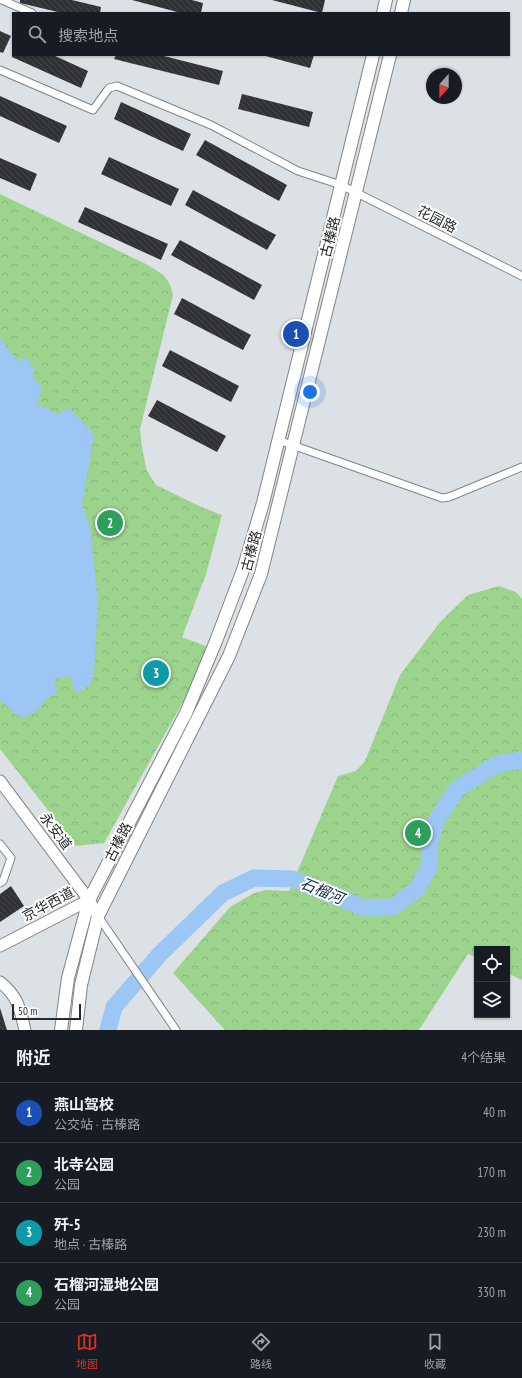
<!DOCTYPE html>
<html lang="zh">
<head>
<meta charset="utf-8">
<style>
  :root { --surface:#171b24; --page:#242831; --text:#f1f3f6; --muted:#9ea1a6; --line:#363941; --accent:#d93025 }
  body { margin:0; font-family:"PT Sans Narrow","Noto Sans SC",sans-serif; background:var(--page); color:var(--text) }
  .controls { position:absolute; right:12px; bottom:12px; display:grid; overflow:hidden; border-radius:0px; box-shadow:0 1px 3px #0004 }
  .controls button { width:36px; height:36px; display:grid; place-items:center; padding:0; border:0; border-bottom:1px solid var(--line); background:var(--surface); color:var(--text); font:20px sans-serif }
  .compass { position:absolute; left:426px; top:68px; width:36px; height:36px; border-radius:50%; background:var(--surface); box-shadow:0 1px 3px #0004; rotate:201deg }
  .scale { position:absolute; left:12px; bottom:10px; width:69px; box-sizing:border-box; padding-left:4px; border:2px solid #27292a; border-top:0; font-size:11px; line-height:14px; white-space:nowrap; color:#27292a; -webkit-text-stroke:3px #fff; paint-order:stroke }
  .you { position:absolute; left:310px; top:392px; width:14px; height:14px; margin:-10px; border:3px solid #fff; border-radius:50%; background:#1a73e8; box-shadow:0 0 0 6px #1a73e833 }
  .badge { display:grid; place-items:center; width:26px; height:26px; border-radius:50%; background:var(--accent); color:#fff; font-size:13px; font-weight:700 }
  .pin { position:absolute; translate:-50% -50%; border:2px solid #fff; box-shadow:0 1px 4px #0006 }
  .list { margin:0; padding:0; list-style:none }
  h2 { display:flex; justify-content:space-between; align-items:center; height:52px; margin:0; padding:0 16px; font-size:17px }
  h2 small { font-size:13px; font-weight:400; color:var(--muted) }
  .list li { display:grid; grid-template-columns:26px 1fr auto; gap:12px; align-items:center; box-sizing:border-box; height:60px; padding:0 16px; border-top:1px solid var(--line) }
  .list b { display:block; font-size:15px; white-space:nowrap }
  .list p { margin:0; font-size:13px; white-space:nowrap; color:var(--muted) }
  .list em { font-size:13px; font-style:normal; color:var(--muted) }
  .icon { flex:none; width:22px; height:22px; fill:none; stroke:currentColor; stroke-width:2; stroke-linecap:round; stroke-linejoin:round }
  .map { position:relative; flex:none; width:522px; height:1030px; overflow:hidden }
  .search { position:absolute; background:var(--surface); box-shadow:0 1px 3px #0004; left:12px; right:12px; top:12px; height:44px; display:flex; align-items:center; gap:10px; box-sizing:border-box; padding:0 14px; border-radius:0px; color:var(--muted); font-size:15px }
  .sheet { height:292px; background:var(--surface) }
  nav { display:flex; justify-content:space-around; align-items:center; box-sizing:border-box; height:56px; border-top:1px solid var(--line); background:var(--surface); font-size:11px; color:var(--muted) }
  nav a { display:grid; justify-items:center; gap:2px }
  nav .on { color:var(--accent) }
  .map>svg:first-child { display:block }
</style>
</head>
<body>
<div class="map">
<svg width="522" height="1030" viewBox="0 0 522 1030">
  <defs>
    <pattern id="park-crowns" width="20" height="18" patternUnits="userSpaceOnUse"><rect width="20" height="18" fill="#9cd48e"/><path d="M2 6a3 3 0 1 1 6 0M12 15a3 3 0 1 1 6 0" fill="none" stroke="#86b67b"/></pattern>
    <pattern id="building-back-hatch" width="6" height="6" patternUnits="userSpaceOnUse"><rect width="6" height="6" fill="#313236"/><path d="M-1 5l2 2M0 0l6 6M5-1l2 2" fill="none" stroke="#46474b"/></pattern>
  </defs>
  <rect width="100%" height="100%" fill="#dce1e5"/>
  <g fill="url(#park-crowns)">
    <path d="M0,194L146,264C162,274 169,276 173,295L140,429L142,448L147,471L156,485L197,505L222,515L206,574L182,637L208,647L184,700L104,843L76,846L0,749Z"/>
    <polygon points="499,586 516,592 522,599 522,980 507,973 507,949 477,949 477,958 468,954 419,1030 225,1030 173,973 230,907 254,893 266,890 289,891 338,776 356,771 365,761 400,675 441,621 468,595"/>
  </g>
  <path fill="#9cc6f3" d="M0,338L17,360L27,358L34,369V379L42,387L37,404L58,414L66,409L72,411L94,434L82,505L90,528L98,600L94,672C92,685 88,689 75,692L70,676L54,679L57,696H49C41,706 29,725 14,713C9,709 6,704 0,701Z"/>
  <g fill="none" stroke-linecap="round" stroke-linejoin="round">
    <polyline stroke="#9cc6f3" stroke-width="17" points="108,1030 114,1007 160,954 223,893 254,878 293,879 364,908 393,907 417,889 429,867 430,842 436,821 457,789 497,764 522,760"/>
  </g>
  <g fill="url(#building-back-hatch)">
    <polygon points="20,0 72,0 101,7 100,13 62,13 20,3"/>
    <polygon points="132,0 192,0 203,3 201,13 181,13"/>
    <polygon points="272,0 325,0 322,13"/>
    <polygon points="0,31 11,36 3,53 0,52"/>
    <polygon points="13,55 53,55 88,71 81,88 12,57"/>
    <polygon points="116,55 160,55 223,71 219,85 114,59"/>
    <polygon points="262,55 314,55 310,68"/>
    <polygon points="242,94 313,112 309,127 238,109"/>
    <polygon points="0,96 67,126 59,143 0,116"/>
    <polygon points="121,102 191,134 183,151 114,119"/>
    <polygon points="205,140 287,185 279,201 196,155"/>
    <polygon points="109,157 179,189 171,206 101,174"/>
    <polygon points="0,158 37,174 30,191 0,178"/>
    <polygon points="193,190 276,235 267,250 185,205"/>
    <polygon points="85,207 168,244 161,260 78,222"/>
    <polygon points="180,240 262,285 254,300 171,255"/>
    <polygon points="182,298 251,335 243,350 174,314"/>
    <polygon points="170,350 239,386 231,402 162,366"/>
    <polygon points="157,400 226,436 217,452 148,416"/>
    <polygon points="160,665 163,667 157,671 162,673 165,671 167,672 164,676 164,680 162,679 161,676 156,674 157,681 154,679 152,672 149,671 151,668 153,669"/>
    <polygon points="11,886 24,906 0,922 0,894"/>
    <polygon points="0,1009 0,1008 7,1030 0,1030"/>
  </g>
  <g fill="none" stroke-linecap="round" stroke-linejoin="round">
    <g stroke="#808488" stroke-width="9">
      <g id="street">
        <polyline points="2,0 32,13"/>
        <polyline points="0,70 93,110 109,88 117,86 211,125 298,171 341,185 522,276"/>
        <polyline points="278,440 442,498 449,497 522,467"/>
        <polyline points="0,844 11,858 3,881 0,883"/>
        <polyline points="98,916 176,1030"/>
      </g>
    </g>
    <g stroke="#808488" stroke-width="13">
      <g id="secondary">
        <polyline points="0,781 89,900 98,916"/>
        <polyline points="0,946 89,900"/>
        <path d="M0,982C18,996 20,1009 25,1030"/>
      </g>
    </g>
    <g stroke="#808488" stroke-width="14">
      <g id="primary">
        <polyline points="383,13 386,0"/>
        <polyline points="401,13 404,0"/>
        <polyline points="61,1030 68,978 89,900 186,713 216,641 243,570 263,503 373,55"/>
        <polyline points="76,1030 81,985 98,916 229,656 261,574 390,55"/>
      </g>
    </g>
    <use href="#street" stroke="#fff" stroke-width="7"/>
    <use href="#secondary" stroke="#fff" stroke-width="11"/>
    <use href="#primary" stroke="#fff" stroke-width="12"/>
  </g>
  <g text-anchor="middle" stroke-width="4" stroke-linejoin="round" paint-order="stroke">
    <g font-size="14" fill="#27292a" stroke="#fff">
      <text transform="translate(437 219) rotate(27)" y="5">花园路</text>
      <text transform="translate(330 237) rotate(-76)" y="5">古榛路</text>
      <text transform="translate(251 551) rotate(-75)" y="5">古榛路</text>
      <text transform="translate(56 831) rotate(53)" y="5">永安道</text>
      <text transform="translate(118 842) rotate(-63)" y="5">古榛路</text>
      <text transform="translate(48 904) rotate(-28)" y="5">京华西道</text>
    </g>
    <g font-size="15" font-style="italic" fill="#112e4c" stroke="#fff">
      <text transform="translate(322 891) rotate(22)" y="5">石榴河</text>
    </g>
  </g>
</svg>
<div class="controls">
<button><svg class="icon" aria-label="locate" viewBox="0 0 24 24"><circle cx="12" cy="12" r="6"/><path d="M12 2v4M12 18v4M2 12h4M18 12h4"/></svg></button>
<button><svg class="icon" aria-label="layers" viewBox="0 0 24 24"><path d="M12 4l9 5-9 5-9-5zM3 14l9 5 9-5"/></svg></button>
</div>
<svg class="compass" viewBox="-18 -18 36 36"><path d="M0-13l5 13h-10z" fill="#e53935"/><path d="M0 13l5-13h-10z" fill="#9ea1a6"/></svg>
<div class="scale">50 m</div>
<div class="you"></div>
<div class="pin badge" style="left:296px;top:334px;background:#1a4fb4">1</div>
<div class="pin badge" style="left:110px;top:523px;background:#2e9e5b">2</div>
<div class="pin badge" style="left:156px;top:673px;background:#0f9aa8">3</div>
<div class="pin badge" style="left:418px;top:833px;background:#2e9e5b">4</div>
<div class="search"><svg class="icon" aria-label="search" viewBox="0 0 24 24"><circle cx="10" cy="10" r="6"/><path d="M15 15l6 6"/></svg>搜索地点</div>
</div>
<section class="sheet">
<h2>附近<small>4个结果</small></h2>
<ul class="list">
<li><span class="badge" style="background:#1a4fb4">1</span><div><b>燕山驾校</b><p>公交站 · 古榛路</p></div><em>40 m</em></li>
<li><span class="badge" style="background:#2e9e5b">2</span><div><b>北寺公园</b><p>公园</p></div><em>170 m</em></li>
<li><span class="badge" style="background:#0f9aa8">3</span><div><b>歼-5</b><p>地点 · 古榛路</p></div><em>230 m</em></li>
<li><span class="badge" style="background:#2e9e5b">4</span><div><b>石榴河湿地公园</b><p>公园</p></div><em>330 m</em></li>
</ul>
</section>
<nav>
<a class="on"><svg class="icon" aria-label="map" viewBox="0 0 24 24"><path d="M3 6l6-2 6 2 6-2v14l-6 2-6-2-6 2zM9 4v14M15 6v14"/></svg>地图</a>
<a><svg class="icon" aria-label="directions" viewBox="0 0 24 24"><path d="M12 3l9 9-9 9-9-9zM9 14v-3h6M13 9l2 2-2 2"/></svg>路线</a>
<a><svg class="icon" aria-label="saved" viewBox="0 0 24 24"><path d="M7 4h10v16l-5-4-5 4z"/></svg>收藏</a>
</nav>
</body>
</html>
